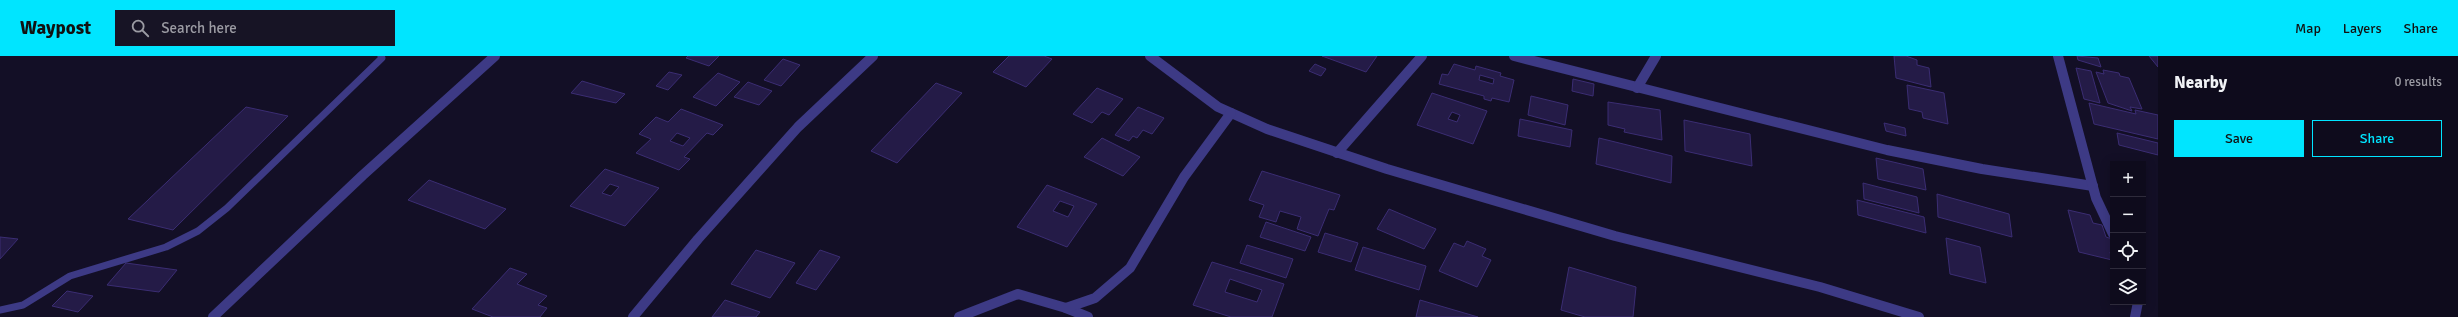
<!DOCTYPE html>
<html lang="en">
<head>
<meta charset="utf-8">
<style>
  :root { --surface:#0e0b1c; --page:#171425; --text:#f1f3f6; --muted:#9b9ba3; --line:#2e2b3b; --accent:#00e5ff }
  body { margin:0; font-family:Signika,sans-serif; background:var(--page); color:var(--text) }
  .controls { position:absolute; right:12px; bottom:12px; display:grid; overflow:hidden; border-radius:0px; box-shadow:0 2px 10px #0003 }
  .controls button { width:36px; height:36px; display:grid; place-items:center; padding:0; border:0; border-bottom:1px solid var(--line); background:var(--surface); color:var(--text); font:20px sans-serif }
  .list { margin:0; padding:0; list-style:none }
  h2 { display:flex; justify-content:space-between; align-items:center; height:52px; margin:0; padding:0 16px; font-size:17px }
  h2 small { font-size:13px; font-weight:400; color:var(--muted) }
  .actions { display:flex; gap:8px; padding:12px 16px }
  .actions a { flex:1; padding:9px 0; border:1px solid var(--accent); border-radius:0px; text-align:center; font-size:14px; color:var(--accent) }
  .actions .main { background:var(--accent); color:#111 }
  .icon { flex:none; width:22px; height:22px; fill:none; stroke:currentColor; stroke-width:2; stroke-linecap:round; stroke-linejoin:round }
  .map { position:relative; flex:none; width:2158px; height:261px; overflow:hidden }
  header { display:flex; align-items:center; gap:24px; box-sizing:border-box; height:56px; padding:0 20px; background:var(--accent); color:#111 }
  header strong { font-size:19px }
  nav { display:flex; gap:22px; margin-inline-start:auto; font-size:14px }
  .search { width:280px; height:36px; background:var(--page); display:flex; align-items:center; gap:10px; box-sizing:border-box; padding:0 14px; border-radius:0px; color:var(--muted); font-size:15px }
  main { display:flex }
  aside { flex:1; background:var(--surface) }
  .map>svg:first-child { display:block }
</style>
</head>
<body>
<header>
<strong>Waypost</strong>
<div class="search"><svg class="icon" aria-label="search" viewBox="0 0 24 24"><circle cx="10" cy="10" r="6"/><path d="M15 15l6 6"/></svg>Search here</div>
<nav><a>Map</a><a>Layers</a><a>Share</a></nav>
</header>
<main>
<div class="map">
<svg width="2158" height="261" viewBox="0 0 2158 261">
  <rect width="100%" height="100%" fill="#130f26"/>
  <g fill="#241b47" stroke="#3b2d73" fill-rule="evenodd">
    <polygon points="688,0 719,0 709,10 686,2"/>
    <polygon points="1009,0 1044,0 1052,3 1026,31 993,16"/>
    <polygon points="1322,0 1377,0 1366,16"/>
    <polygon points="1894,0 1906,0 1917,4 1917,9 1929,12 1931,31 1896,22"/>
    <polygon points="2077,0 2098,2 2101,11 2078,4"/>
    <polygon points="2149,0 2158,0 2158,11"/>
    <polygon points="783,3 800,9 781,30 764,24"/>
    <polygon points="1315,8 1326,13 1321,20 1309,15"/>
    <path d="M1454,8L1475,14L1476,10L1501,17L1500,20L1514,24L1509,46L1492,42L1491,45L1484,43V40L1439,28L1442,18L1448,19ZM1480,19L1494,23L1493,28L1479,24Z"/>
    <polygon points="2076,12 2091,15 2100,47 2084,43"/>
    <polygon points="2103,14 2119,17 2120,20 2129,22 2142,53 2130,51 2132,55 2108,47 2096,16 2104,18"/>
    <polygon points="669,16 682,19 668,34 656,30"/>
    <polygon points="718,17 740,26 716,50 693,41"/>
    <polygon points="1573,23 1594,28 1593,40 1572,35"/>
    <polygon points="582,25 625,38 616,47 571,37"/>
    <polygon points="748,26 772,35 759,49 734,41"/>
    <polygon points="936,27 962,37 897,107 871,95"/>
    <polygon points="1907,29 1944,37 1948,68 1923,62 1922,56 1909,53"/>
    <polygon points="1097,32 1123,43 1109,59 1102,56 1092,67 1073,58"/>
    <path d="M1432,37L1487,55L1473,88L1417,69ZM1452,56L1460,59L1457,66L1448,63Z"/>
    <polygon points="1531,40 1568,49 1565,69 1528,59"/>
    <polygon points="1608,46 1660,54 1662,84 1624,76 1625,73 1608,69"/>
    <polygon points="2089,47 2136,58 2135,54 2158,59 2158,83 2094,68"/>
    <polygon points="246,51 288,60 173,174 128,163"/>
    <polygon points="1138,51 1164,62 1152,78 1143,74 1137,82 1133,80 1129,85 1115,79"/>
    <path d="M681,53L723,69L713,79L707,77L684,101L690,103L679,114L636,97L651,83L639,78L656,61L668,66ZM677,77L690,82L683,90L670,85Z"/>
    <polygon points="1520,63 1572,74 1570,91 1518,80"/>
    <polygon points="1684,64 1750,78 1752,110 1685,95"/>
    <polygon points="1884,67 1905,72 1906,80 1886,75"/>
    <polygon points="2117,77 2158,87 2158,99 2119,89"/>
    <polygon points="1102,82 1140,101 1123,120 1084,101"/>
    <polygon points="1599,82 1672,100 1671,127 1596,108"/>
    <polygon points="1876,102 1923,113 1926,134 1878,123"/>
    <path d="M605,113L659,132L625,170L570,150ZM610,128L619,131L611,140L602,137Z"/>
    <polygon points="1262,115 1340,139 1334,154 1329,153 1318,180 1297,173 1301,161 1280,155 1276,166 1259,161 1264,149 1249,144"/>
    <polygon points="429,124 506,153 485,173 408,144"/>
    <polygon points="1863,127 1917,141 1919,157 1864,143"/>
    <path d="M1047,129L1097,148L1067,191L1017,171ZM1060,145L1074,150L1068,161L1053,155Z"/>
    <polygon points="1937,138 2009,158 2012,181 1938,161"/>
    <polygon points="1857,144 1924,161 1926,177 1858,159"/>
    <polygon points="1389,153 1436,173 1424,193 1377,173"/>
    <polygon points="2068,154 2090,159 2093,167 2102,169 2106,181 2112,183 2113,186 2113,197 2110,196 2112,204 2079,196"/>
    <polygon points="1266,166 1311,181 1305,195 1260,181"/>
    <polygon points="1325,177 1358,187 1351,206 1318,196"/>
    <polygon points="0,181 18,183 0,203"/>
    <polygon points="1946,182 1980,191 1986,227 1950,218"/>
    <polygon points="1467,185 1486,193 1482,200 1491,204 1477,231 1439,215 1454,187 1464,191"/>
    <polygon points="1247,189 1293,203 1286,222 1240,207"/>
    <polygon points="1363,191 1426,210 1419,234 1355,214"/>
    <polygon points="756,194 795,207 770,242 731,228"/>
    <polygon points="820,194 840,201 816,234 796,227"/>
    <path d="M1212,206L1284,228L1272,261H1231L1193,249ZM1230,223L1262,234L1257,246L1225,236Z"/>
    <polygon points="126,207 177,214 159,236 107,229"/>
    <polygon points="1569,211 1636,231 1633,261 1585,261 1561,254"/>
    <polygon points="510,212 527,218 517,228 547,240 538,249 547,252 540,261 493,261 472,253"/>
    <polygon points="67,235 93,240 78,256 52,250"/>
    <polygon points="725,244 760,256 756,261 712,261"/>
    <polygon points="1420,244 1478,261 1416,261"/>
  </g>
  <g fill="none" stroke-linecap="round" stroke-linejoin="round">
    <polyline stroke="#3d3a85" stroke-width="7" points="0,254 23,249 70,220 166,191 198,175 227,152 382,2 381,0"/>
    <g stroke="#3d3a85" stroke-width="10">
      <polyline points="1150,0 1218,51 1267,73 1387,113 1615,180 1820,231 1919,261"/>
      <polyline points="1514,0 1887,94 1982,113 2093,130"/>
      <polyline points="2058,0 2096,142 2113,178"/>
      <polyline points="1637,32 1656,0"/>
      <polyline points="1337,97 1422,0"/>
      <polyline points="1066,252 1088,261"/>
      <polyline points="213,261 363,119 495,0"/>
      <polyline points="633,261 698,183 798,71 873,0"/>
      <polyline points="959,261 1018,238 1066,252 1095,242 1130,212 1184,121 1231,57"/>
      <polyline points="2135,261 2138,246"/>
    </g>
  </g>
</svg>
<div class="controls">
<button>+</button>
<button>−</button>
<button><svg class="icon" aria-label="locate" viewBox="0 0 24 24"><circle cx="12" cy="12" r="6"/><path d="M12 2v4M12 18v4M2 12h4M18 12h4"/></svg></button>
<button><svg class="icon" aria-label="layers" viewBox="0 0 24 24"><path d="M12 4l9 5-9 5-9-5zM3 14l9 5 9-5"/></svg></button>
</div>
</div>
<aside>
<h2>Nearby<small>0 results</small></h2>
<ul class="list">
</ul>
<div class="actions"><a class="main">Save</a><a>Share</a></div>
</aside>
</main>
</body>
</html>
